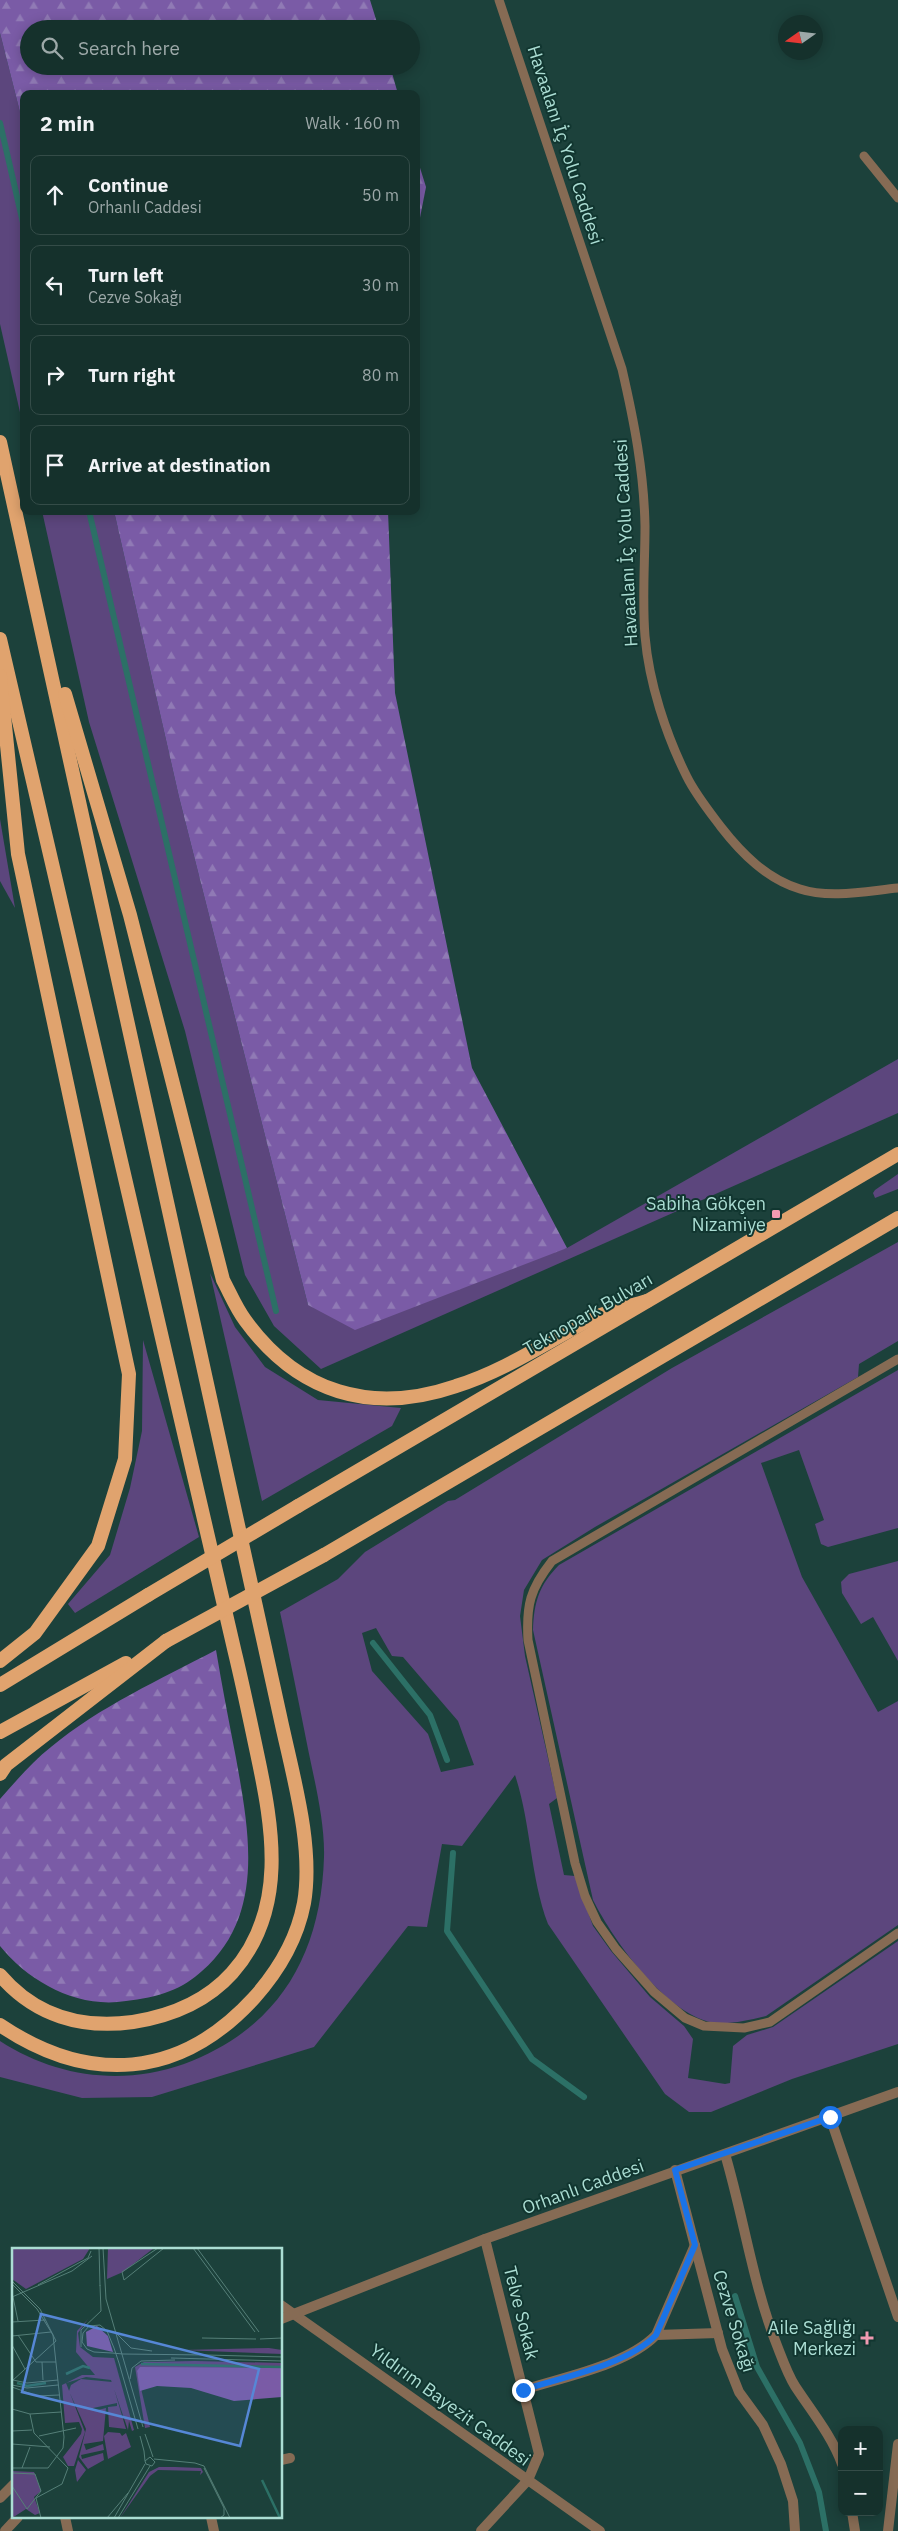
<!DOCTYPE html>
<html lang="en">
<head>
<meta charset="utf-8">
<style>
  :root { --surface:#15312c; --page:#223d38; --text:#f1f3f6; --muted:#9da9a9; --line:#344c48 }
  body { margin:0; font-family:"IBM Plex Sans",sans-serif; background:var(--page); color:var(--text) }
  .controls { position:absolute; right:15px; bottom:15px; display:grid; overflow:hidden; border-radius:10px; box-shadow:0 2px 12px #0003 }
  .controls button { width:45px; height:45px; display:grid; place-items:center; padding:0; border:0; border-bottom:1px solid var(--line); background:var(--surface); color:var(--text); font:25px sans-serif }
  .compass { position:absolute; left:778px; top:15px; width:45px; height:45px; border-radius:50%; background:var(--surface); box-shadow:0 2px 12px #0003; rotate:256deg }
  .stop { position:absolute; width:15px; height:15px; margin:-11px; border:4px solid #1a73e8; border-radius:50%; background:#fff }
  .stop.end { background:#1a73e8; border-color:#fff; box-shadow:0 1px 5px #0008 }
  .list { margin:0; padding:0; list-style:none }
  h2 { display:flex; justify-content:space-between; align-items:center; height:65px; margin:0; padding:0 20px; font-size:21px }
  h2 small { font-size:16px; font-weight:400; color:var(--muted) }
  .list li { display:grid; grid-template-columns:32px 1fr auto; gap:15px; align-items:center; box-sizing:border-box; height:80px; margin:0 10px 10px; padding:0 10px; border:1px solid var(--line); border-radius:10px }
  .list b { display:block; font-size:19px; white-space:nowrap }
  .list p { margin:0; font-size:16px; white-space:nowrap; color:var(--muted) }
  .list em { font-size:16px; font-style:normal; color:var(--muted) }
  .icon { flex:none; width:28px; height:28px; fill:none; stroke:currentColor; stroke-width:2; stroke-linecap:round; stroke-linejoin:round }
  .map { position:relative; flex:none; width:898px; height:2531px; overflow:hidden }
  .search { position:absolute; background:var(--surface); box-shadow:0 2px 12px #0003; left:20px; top:20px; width:400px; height:55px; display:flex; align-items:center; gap:12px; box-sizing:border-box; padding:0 18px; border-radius:28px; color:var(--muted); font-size:19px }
  .panel { position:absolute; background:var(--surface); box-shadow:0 2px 12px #0003; left:20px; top:90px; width:400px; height:425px; border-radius:10px }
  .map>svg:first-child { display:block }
</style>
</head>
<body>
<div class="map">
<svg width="898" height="2531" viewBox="0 0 898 2531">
  <defs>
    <pattern id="forest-firs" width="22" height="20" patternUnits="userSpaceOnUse" patternTransform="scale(1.25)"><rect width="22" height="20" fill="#7a5ba6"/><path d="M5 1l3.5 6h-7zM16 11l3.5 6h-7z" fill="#907ab5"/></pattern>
  </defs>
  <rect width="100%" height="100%" fill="#1c413b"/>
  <g fill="#5c467d" fill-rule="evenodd">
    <polygon points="0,33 24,128 24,430 0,324"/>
    <polygon points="42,511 114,511 179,797 308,1305 567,1248 898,1059 898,1113 321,1369 274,1326 245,1275 185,1031 89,722"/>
    <polygon points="0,819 15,908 0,881"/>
    <polygon points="898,1174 898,1189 875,1198 873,1193 875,1190"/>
    <path d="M898,1242V1341L859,1364L858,1377L595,1527L542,1560L524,1590L520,1616L525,1656L557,1798L549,1804L564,1875L575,1876L593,1926L611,1951L650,1997L684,2026L693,2039L688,2078L725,2084L730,2083L733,2046L747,2035L773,2027L898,1941V2044L792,2079L711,2112H689L665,2094L548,1924C530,1876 531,1823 515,1775L462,1846L442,1844L427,1927L408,1926L314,2047L152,2097L82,2098L0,2077V2041C55,2077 122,2086 184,2064C278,2029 321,1956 324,1857C325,1823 315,1783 308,1749C299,1704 290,1658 280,1612L338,1579L365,1552L448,1501L455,1500L672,1368ZM376,1628L392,1656L403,1657L458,1721L474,1765L441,1772L428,1734L372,1671L362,1633Z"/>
    <polygon points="210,1273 235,1327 265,1367 318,1400 401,1408 392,1426 262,1501"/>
    <polygon points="143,1340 199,1537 75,1613 68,1604 110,1555 130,1488 142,1431"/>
    <path d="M898,1370V1528L828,1547L821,1544L815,1524L824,1520L799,1450L761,1463L802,1577L878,1712L898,1701V1925L766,2016C750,2020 733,2024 717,2023C669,2019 613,1940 593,1900L533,1630C534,1602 539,1585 559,1565Z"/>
    <polygon points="898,1561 898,1661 873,1617 861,1624 842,1593 841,1582 849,1574"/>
  </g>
  <g fill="url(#forest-firs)">
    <polygon points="0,0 370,0 379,29 29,29 29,66 390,66 398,94 24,94 24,128 0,33"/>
    <polygon points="416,155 426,187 416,238"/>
    <polygon points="114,511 388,511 395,693 472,1068 567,1248 355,1330 308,1305 179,797"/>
    <path d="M216,1650C222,1686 229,1722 236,1758C249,1831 266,1915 202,1971C193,1979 182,1987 170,1991C156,1997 141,1999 126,2001C78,2009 29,1982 0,1946V1799C16,1781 32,1762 51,1747C99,1707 161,1679 216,1650Z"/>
  </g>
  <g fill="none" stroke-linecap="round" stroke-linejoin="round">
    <g stroke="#2c7066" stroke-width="6">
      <polyline points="0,123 24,227"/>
      <polyline points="89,511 276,1311"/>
      <polyline points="373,1643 430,1715 447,1760"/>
      <polyline points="453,1853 447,1931 532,2059 584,2097"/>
      <polyline points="735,2296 757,2367 800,2443 819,2492 826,2531"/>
    </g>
    <g stroke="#866b54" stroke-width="9">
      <path d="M499,0L622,369C634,421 644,472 645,526C645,563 642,599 645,636C649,683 666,735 687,777C696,795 709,811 721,827C742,854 767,879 800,889C830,899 867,891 898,888"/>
      <polyline points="864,156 898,198"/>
      <path d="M898,1359L552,1561C530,1589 526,1605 528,1640L575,1863L585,1896L597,1922L616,1949L654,1992L685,2018L704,2026L744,2028L770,2022L898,1933"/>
    </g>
    <g stroke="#866b54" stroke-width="10">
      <polyline points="830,2117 898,2317"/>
      <polyline points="656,2335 718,2333"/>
      <path d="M523,2390C563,2377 627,2365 656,2335L695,2245"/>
      <polyline points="281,2460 290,2458"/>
      <polyline points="65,2517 68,2531"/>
      <polyline points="211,2517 214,2531"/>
      <polyline points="481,2531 528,2480 539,2454 485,2239"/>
      <polyline points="888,2531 898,2444"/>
    </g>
    <g stroke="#866b54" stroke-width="10">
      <path d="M725,2154C744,2218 753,2286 778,2348C783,2361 788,2375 795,2386C812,2412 832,2436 842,2464"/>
      <polyline points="675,2170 722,2349 739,2392 763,2425 781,2464 793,2501 795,2531"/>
      <polyline points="281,2305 600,2531"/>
      <polyline points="281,2319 485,2239 898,2092"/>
      <polyline points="0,2498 14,2484"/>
      <polyline points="852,2512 855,2531"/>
      <polyline points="5,2531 18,2517"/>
    </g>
    <g stroke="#e0a36e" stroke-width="14">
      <path d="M0,442L280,1716C292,1773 314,1845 304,1903C297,1940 279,1970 254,1998C180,2079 89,2085 0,2025"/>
      <path d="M0,639L235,1653C243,1686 250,1720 257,1753C273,1828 288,1910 232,1973C206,2002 171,2016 133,2022C82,2029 35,2016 0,1975"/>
      <polyline points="0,676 18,854 129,1374 125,1459 98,1546 35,1633 0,1661"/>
      <path d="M65,694L130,915L223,1280C230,1293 236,1308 245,1320C298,1393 371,1415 456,1386C504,1371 545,1343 589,1320C606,1311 628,1307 647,1301"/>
      <polyline points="298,1506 898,1154"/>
      <polyline points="324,1555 898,1218"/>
      <polyline points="0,1685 148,1595"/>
      <polyline points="0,1732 126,1663"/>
      <polyline points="0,1774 6,1765 166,1641"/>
    </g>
    <g stroke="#e0a36e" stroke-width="14">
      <polyline points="148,1595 298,1506"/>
      <polyline points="166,1641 324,1555"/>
    </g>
  </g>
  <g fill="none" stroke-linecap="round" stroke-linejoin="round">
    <path stroke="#1a73e8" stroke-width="6" d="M523,2390C563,2377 627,2365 656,2335L695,2245L675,2170L830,2117"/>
  </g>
  <g fill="#f19ab2" stroke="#113630" stroke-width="2">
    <rect x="771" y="1209" width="10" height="10" rx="2.5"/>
    <path d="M864.5 2330.5h5v5h5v5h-5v5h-5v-5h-5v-5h5z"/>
  </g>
  <g text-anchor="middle" stroke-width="4" stroke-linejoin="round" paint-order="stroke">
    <g font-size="18" fill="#abddd3" stroke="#113630">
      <text transform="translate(565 145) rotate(72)" y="6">Havaalanı İç Yolu Caddesi</text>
      <text transform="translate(626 543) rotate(-93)" y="6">Havaalanı İç Yolu Caddesi</text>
      <text transform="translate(588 1314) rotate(-30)" y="6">Teknopark Bulvarı</text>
      <text transform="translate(583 2187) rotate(-20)" y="6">Orhanlı Caddesi</text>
      <text transform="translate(521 2313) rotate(76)" y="6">Telve Sokak</text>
      <text transform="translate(734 2321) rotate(73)" y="6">Cezve Sokağı</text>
      <text transform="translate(450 2405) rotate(36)" y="6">Yıldırım Bayezit Caddesi</text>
    </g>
    <g font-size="18" fill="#abddd3" stroke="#113630" text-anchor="end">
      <text x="766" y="1210">Sabiha Gökçen<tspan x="766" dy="21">Nizamiye</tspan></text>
      <text x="856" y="2334">Aile Sağlığı<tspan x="856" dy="21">Merkezi</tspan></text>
    </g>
  </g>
  <g transform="translate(12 2248)">
    <rect width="270" height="270" fill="#1c413b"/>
    <path d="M0,0H78L71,11L14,41L0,31ZM96,0H142L111,24L95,31ZM76,71L66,85L68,99L81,109L102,110L122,182L120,183L117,173L116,182L99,132L74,129L54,135L73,184L62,218H56L51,209L69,186L70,181L67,174L53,175L50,137L70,127H83L64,104L65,83ZM257,100L270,102V106L169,102ZM183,113L270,115V120L125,123L138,179L133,180L123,119L132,114ZM69,131L100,134L114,181L97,179L96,159L105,158V155L81,160L82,163L94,160L91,193L72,196L74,202L91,196L92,202L69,207L70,211L91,205L92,212L76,221L67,209L74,181L57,143L59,137ZM66,212L74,222L65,234L63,222ZM163,219L189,220L191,224L188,227L189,223L146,222L138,228L108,270L137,224L147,219Z" fill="#5c467d"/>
    <path d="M85,78L96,88L101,104L75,98L74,84ZM128,119L270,120V149L222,153L179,140L145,138L128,143L125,123Z" fill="#7a5ba6"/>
    <path d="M0,223L22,224L29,243L22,249L28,265L23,267L14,261L0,270Z" fill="#5c467d"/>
    <path d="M96,184L108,185L110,188L114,185L119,199L96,211L92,188Z" fill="#5c467d"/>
    <path fill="none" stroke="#2c7066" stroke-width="2.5" d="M129,116L270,119M54,126L71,118L78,120M5,135L15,138L34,135M250,232L268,270"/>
    <path fill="none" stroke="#557f78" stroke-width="1" d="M87,0L88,38M91,0L94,51L131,179M146,0L110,24L112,32L152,0M181,0L243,84M185,0L247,84M0,33L28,61L44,93L0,133M0,36L25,61L41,87L52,189L51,200L36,220H0M26,37L76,10L79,3M0,49L60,23L80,8M1,49L6,73M0,74L33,72M105,86L119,100L140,103M6,87L24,114H44M0,88L39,84M190,90L244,91M248,91L270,90M0,97L13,121M69,99V82L89,63L88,37M159,110L270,113M30,114L31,132M118,131L120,120L129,113L163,112M1,132L15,135L46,132M0,137L15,140L46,137M0,139L25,148L47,147M0,161L18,166L49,164M18,166L22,185L56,220L50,236L24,250L29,270M126,181L107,115L102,100L95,83L88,77L77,78L71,85L70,94L75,101L82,104L100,105L111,106L195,107L270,109M0,183L20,182M133,186L141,209M27,188L64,180M128,188L132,203L133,213L134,216L140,218L143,214L138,209L133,213M0,196L38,199M142,211L183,215L192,218L218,270M10,220L18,199M192,220L212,260V267L208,270M0,225L23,226L29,243L15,261L0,238M95,270L116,245M102,270L133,216M106,270L138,218"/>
    <path fill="#5687d6" fill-opacity="0.15" stroke="#5687d6" stroke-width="2.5" d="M29,66L247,121L228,198L10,144Z"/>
    <rect width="270" height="270" fill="none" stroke="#abddd3" stroke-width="2.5"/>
  </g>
</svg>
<div class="controls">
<button>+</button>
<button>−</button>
</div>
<svg class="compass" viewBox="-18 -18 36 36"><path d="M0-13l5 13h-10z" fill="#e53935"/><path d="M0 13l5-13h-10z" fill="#9da9a9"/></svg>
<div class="stop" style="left:830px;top:2117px"></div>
<div class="stop end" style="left:523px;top:2390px"></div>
<div class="search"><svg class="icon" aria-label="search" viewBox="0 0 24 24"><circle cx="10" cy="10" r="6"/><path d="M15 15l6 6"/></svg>Search here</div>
<section class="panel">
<h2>2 min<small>Walk · 160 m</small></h2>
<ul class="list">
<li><svg class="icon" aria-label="ahead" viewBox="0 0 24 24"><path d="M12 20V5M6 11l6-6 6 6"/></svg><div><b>Continue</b><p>Orhanlı Caddesi</p></div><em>50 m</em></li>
<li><svg class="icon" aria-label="left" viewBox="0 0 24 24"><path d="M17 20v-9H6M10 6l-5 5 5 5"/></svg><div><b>Turn left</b><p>Cezve Sokağı</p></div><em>30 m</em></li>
<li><svg class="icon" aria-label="right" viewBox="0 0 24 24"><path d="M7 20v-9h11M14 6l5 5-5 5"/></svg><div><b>Turn right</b></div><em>80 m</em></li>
<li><svg class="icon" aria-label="arrive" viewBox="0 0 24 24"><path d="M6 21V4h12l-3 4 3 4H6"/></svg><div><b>Arrive at destination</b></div></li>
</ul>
</section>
</div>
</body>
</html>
